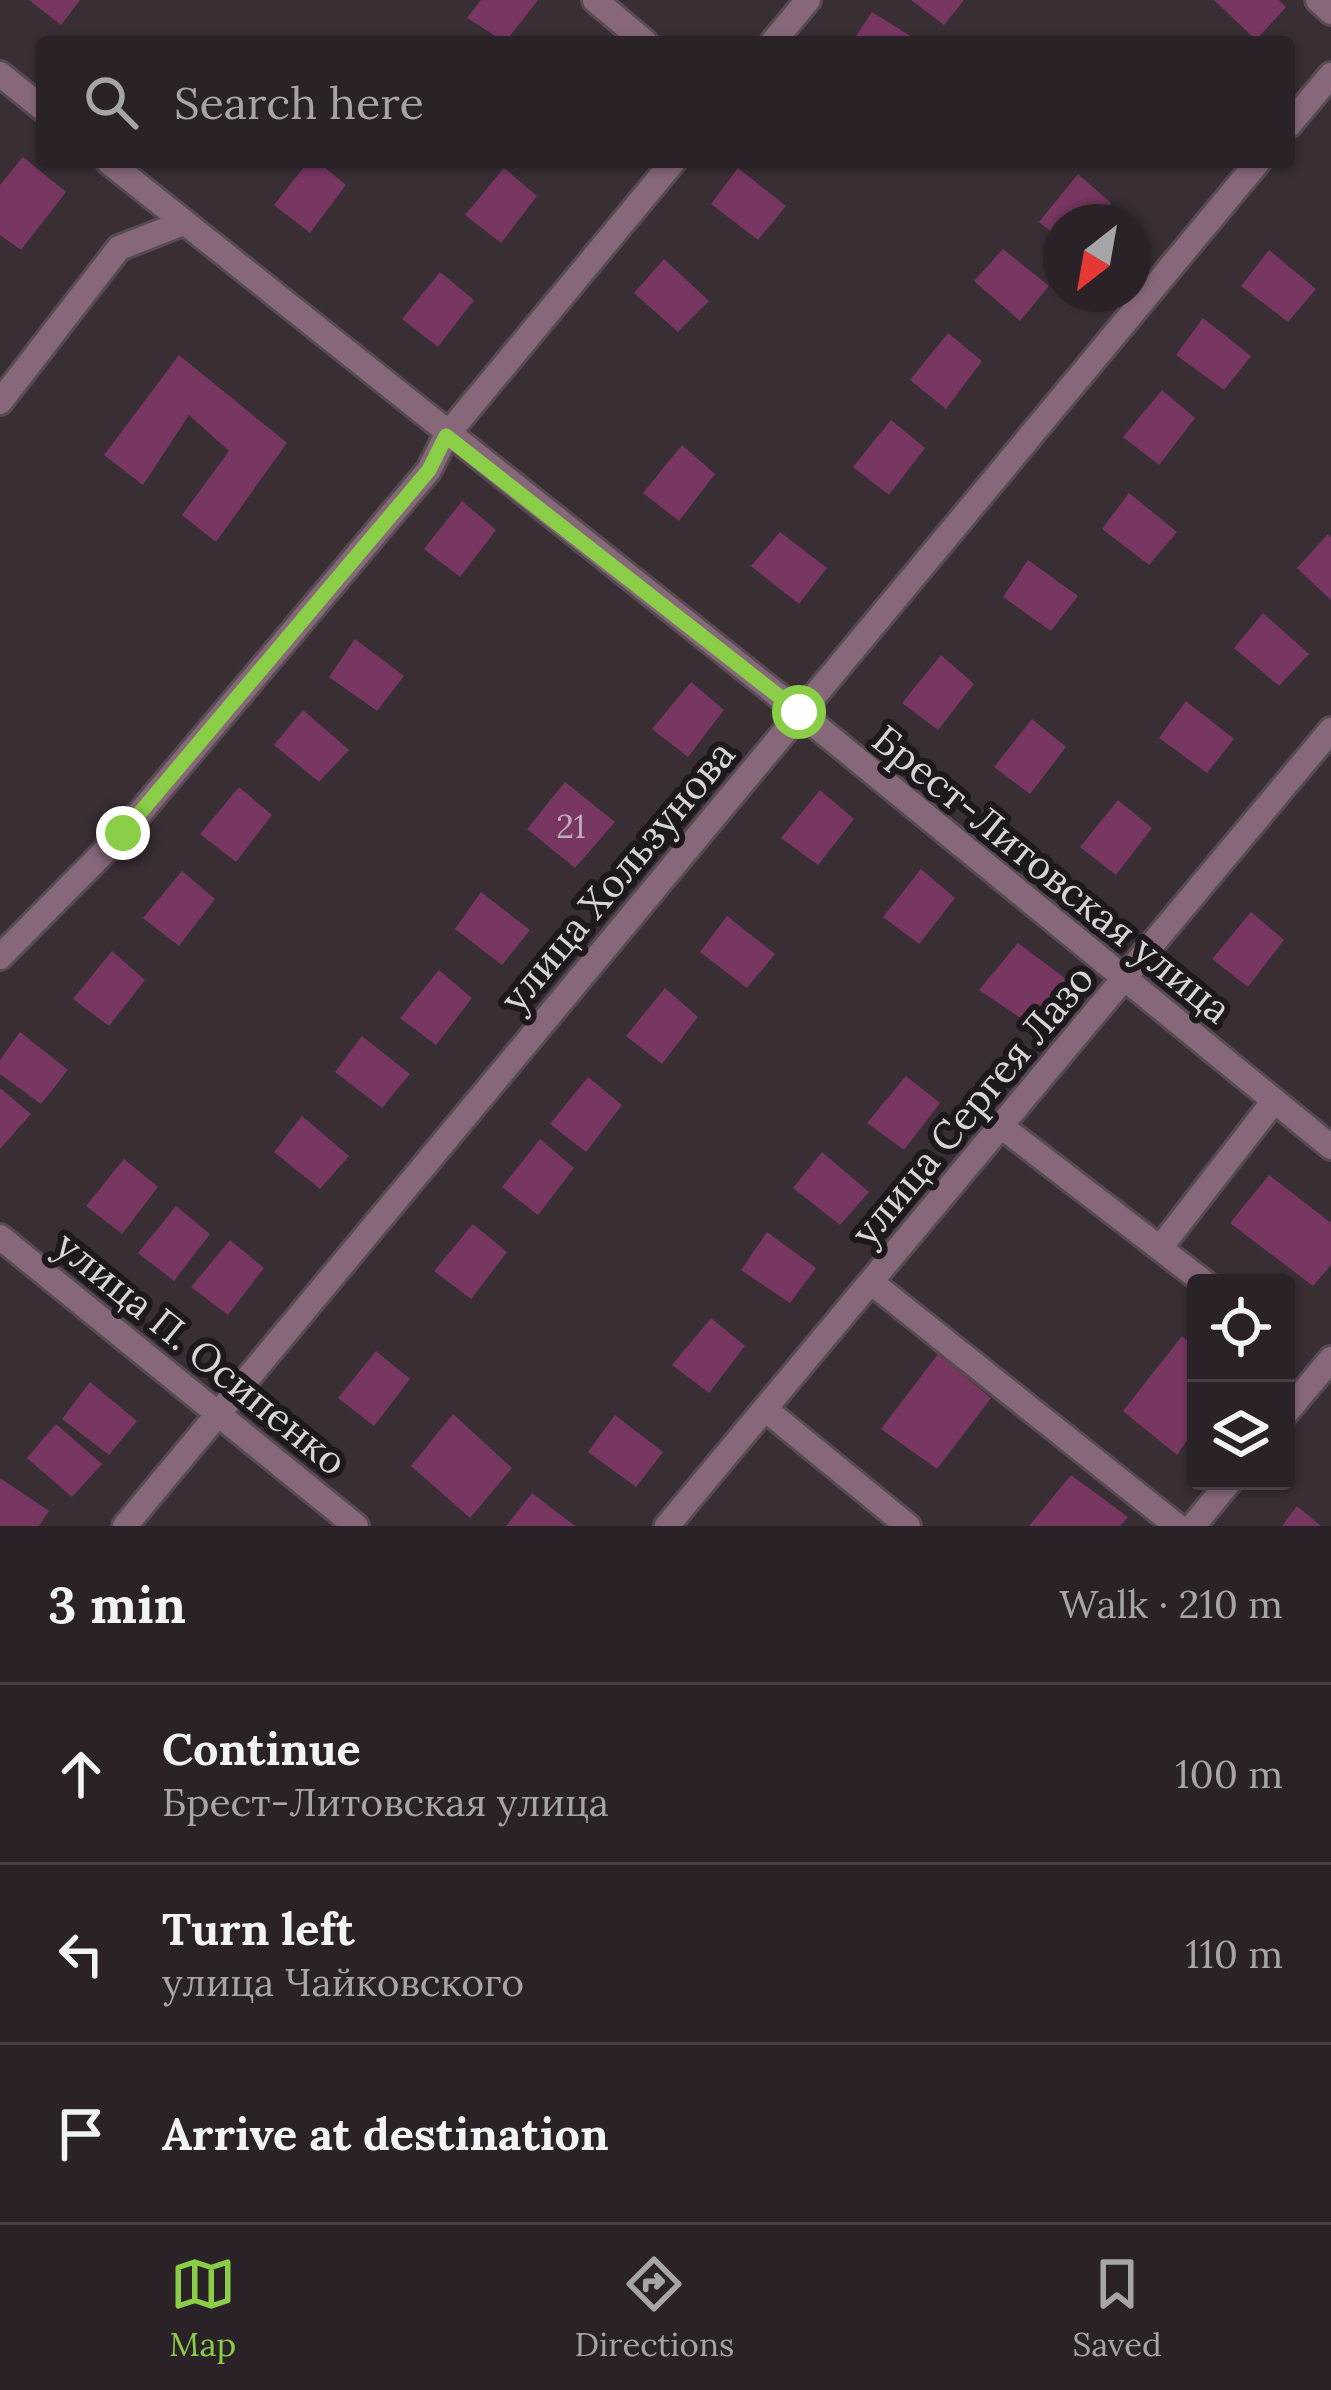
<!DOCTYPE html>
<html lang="en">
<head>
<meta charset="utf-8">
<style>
  :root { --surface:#2a2227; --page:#362f33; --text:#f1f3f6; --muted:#a5a4a7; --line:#463f44; --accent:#8ace47 }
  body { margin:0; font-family:Lora,serif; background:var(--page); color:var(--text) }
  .controls { position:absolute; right:36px; bottom:36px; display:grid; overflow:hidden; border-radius:12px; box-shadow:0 3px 9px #0004 }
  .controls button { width:108px; height:108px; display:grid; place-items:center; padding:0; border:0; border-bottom:3px solid var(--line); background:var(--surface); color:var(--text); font:60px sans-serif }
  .compass { position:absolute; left:1043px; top:204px; width:108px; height:108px; border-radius:50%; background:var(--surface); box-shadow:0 3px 9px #0004; rotate:211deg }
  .stop { position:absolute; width:36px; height:36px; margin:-27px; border:9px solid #8ace47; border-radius:50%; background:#fff }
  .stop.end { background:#8ace47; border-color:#fff; box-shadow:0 3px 12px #0008 }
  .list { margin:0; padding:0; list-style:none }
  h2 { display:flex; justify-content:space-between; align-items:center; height:156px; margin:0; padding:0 48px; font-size:51px }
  h2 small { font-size:39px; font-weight:400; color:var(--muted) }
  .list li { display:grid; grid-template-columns:78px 1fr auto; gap:36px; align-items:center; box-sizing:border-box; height:180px; padding:0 48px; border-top:3px solid var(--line) }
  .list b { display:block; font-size:45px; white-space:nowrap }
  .list p { margin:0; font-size:39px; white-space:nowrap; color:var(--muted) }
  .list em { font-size:39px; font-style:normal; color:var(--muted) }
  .icon { flex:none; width:66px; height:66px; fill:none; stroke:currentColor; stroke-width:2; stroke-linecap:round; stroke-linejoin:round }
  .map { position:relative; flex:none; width:1331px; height:1526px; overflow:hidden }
  .search { position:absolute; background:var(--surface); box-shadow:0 3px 9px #0004; left:36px; right:36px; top:36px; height:132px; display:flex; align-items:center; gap:30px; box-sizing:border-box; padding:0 42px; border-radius:12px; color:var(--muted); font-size:45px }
  .sheet { height:696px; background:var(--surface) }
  nav { display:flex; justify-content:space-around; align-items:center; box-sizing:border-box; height:168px; border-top:3px solid var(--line); background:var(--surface); font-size:33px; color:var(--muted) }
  nav a { display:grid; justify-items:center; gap:6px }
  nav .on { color:var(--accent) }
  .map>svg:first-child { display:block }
</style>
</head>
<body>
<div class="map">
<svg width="1331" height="1526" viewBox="0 0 1331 1526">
  <rect width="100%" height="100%" fill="#382e34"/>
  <g fill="#773761">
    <polygon points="29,0 80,0 61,25"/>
    <polygon points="481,0 538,0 505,42 467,18"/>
    <polygon points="911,0 964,0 944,25"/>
    <polygon points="1214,0 1279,0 1286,7 1256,40"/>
    <polygon points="872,12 920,42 852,42"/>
    <polygon points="23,157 66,192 21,250 0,235 0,185"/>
    <polygon points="308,162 318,162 346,185 310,233 274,205"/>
    <polygon points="504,168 537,196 501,243 465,215"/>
    <polygon points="738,168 786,206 758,240 711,204"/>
    <polygon points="1078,174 1111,203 1097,222 1061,222 1061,239 1039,222"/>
    <polygon points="1003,249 1049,286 1020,321 974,281"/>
    <polygon points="1269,250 1316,289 1288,322 1241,286"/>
    <polygon points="664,259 709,301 678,332 634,293"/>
    <polygon points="440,272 474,300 438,347 402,319"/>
    <polygon points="1203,318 1251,356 1224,390 1176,355"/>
    <polygon points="948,333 982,361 946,409 910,380"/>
    <polygon points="179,355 287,443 216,542 182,515 229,451 189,415 143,485 104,455"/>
    <polygon points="1162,390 1195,418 1159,465 1123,437"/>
    <polygon points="891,420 925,448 889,495 853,467"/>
    <polygon points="682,445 715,474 679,521 643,493"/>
    <polygon points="1129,493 1177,532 1149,565 1102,529"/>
    <polygon points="462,501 496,530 460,577 424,549"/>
    <polygon points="780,532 827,568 799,604 751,566"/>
    <polygon points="1328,534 1331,538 1331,600 1297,568"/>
    <polygon points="1028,560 1078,596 1051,631 1003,597"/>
    <polygon points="1263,613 1309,654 1279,686 1234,648"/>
    <polygon points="355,639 404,676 377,711 329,677"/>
    <polygon points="941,655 974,684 938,730 902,703"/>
    <polygon points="691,682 724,710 688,757 652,729"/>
    <polygon points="1186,701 1234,739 1207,773 1159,738"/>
    <polygon points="303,710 349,750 319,782 274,745"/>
    <polygon points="1032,719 1066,747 1030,794 994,767"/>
    <polygon points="565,782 615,822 575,868 527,829"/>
    <polygon points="239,787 272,815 236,862 200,834"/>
    <polygon points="820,790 854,819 818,865 781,838"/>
    <polygon points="1118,800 1152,828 1116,875 1080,847"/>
    <polygon points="921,869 955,898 919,944 883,917"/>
    <polygon points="182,871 215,899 179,946 143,918"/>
    <polygon points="481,892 530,930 502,965 455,929"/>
    <polygon points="1251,912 1284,940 1248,987 1212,959"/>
    <polygon points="727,916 775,954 747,988 700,952"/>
    <polygon points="1018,943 1070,982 1031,1025 979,990"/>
    <polygon points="112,951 145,980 109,1026 73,999"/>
    <polygon points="439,970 472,998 436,1045 400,1018"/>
    <polygon points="665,988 698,1017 662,1064 626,1036"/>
    <polygon points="20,1032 68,1070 41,1104 0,1074 0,1060"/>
    <polygon points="362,1036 410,1074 382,1108 335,1072"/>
    <polygon points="906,1076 940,1103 904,1150 867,1123"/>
    <polygon points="588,1077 622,1105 586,1152 550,1124"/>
    <polygon points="0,1088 31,1114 0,1149"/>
    <polygon points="302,1116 349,1156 320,1189 274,1152"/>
    <polygon points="540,1139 574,1168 538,1215 502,1187"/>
    <polygon points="822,1152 869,1192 840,1225 793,1188"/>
    <polygon points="124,1159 158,1187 122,1234 86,1206"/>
    <polygon points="1269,1175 1331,1223 1331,1265 1313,1286 1230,1223"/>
    <polygon points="176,1206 210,1234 174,1281 138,1253"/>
    <polygon points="473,1224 507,1252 471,1299 434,1271"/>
    <polygon points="767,1232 816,1268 790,1303 741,1270"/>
    <polygon points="230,1240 264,1268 228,1315 191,1287"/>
    <polygon points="711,1318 745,1346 709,1393 672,1365"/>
    <polygon points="1182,1336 1196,1348 1196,1427 1177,1455 1123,1411"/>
    <polygon points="376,1351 410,1379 374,1426 338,1398"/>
    <polygon points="938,1354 991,1398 937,1469 881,1429"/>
    <polygon points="90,1382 137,1421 109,1455 62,1419"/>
    <polygon points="453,1414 512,1468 470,1518 411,1466"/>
    <polygon points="615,1415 663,1452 636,1487 588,1452"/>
    <polygon points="56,1424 102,1464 72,1497 27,1458"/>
    <polygon points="1071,1475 1128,1517 1120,1526 1029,1526"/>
    <polygon points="0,1478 49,1511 39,1526 0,1526"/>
    <polygon points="532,1493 575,1526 506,1526"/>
    <polygon points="1297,1506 1321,1526 1282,1526"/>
  </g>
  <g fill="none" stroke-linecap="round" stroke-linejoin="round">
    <g stroke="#554b51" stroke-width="30">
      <g id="minor">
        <polyline points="595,0 645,42"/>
        <polyline points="1318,0 1331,12"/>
        <polyline points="773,42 808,0"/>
        <polyline points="0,74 42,108"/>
        <polyline points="1289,125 1331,75"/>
        <polyline points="109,162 799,712 1331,1147"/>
        <polyline points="0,402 119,248 183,223"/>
        <polyline points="0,957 123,833 429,470 446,436 673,162"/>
        <polyline points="1001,1126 1205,1283"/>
        <polyline points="0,1237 356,1526"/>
        <polyline points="1160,1248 1274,1101"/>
        <polyline points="871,1282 1177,1526"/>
        <polyline points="765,1409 908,1526"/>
        <polyline points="1286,1413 1331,1359"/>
        <polyline points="125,1526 1258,162"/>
        <polyline points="667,1526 1331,730"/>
        <polyline points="1193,1526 1230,1481"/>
      </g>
    </g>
    <use href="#minor" stroke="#87687b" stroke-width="24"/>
  </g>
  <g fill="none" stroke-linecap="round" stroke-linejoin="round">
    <polyline stroke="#8ace47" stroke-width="15" points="123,833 429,470 446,436 799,712"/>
  </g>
  <g text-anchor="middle" stroke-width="12" stroke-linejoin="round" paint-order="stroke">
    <g font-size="33" fill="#c0aab8">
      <text x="571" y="838">21</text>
    </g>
    <g font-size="39" fill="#d8d1d5" stroke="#1d181b">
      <text transform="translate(1052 874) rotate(39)" y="14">Брест-Литовская улица</text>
      <text transform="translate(617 876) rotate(-50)" y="14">улица Хользунова</text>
      <text transform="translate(972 1105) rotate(-50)" y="14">улица Сергея Лазо</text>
      <text transform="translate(201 1353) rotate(39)" y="14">улица П. Осипенко</text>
    </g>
  </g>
</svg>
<div class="controls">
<button><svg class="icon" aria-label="locate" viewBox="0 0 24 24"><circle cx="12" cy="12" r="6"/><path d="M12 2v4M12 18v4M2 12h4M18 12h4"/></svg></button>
<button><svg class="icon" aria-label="layers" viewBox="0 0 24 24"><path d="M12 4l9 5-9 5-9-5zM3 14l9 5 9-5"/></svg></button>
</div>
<svg class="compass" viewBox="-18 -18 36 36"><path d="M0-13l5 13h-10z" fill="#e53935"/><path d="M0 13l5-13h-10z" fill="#a5a4a7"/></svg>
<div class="stop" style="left:799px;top:712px"></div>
<div class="stop end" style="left:123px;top:833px"></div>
<div class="search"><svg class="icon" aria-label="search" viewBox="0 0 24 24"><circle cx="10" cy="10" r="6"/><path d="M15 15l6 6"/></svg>Search here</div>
</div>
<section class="sheet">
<h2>3 min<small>Walk · 210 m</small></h2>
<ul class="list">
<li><svg class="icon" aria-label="ahead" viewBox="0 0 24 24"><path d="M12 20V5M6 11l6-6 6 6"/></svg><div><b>Continue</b><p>Брест-Литовская улица</p></div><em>100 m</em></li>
<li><svg class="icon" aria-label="left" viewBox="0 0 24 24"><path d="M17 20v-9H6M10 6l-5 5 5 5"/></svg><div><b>Turn left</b><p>улица Чайковского</p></div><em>110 m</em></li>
<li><svg class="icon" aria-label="arrive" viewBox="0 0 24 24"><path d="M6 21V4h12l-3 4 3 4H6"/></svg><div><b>Arrive at destination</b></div></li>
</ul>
</section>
<nav>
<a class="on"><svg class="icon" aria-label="map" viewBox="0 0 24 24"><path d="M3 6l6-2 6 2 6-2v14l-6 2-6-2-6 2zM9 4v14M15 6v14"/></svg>Map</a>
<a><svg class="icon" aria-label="directions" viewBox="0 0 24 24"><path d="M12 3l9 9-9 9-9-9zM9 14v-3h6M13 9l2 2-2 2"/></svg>Directions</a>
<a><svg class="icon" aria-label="saved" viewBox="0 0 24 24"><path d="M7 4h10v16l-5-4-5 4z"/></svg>Saved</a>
</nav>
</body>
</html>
